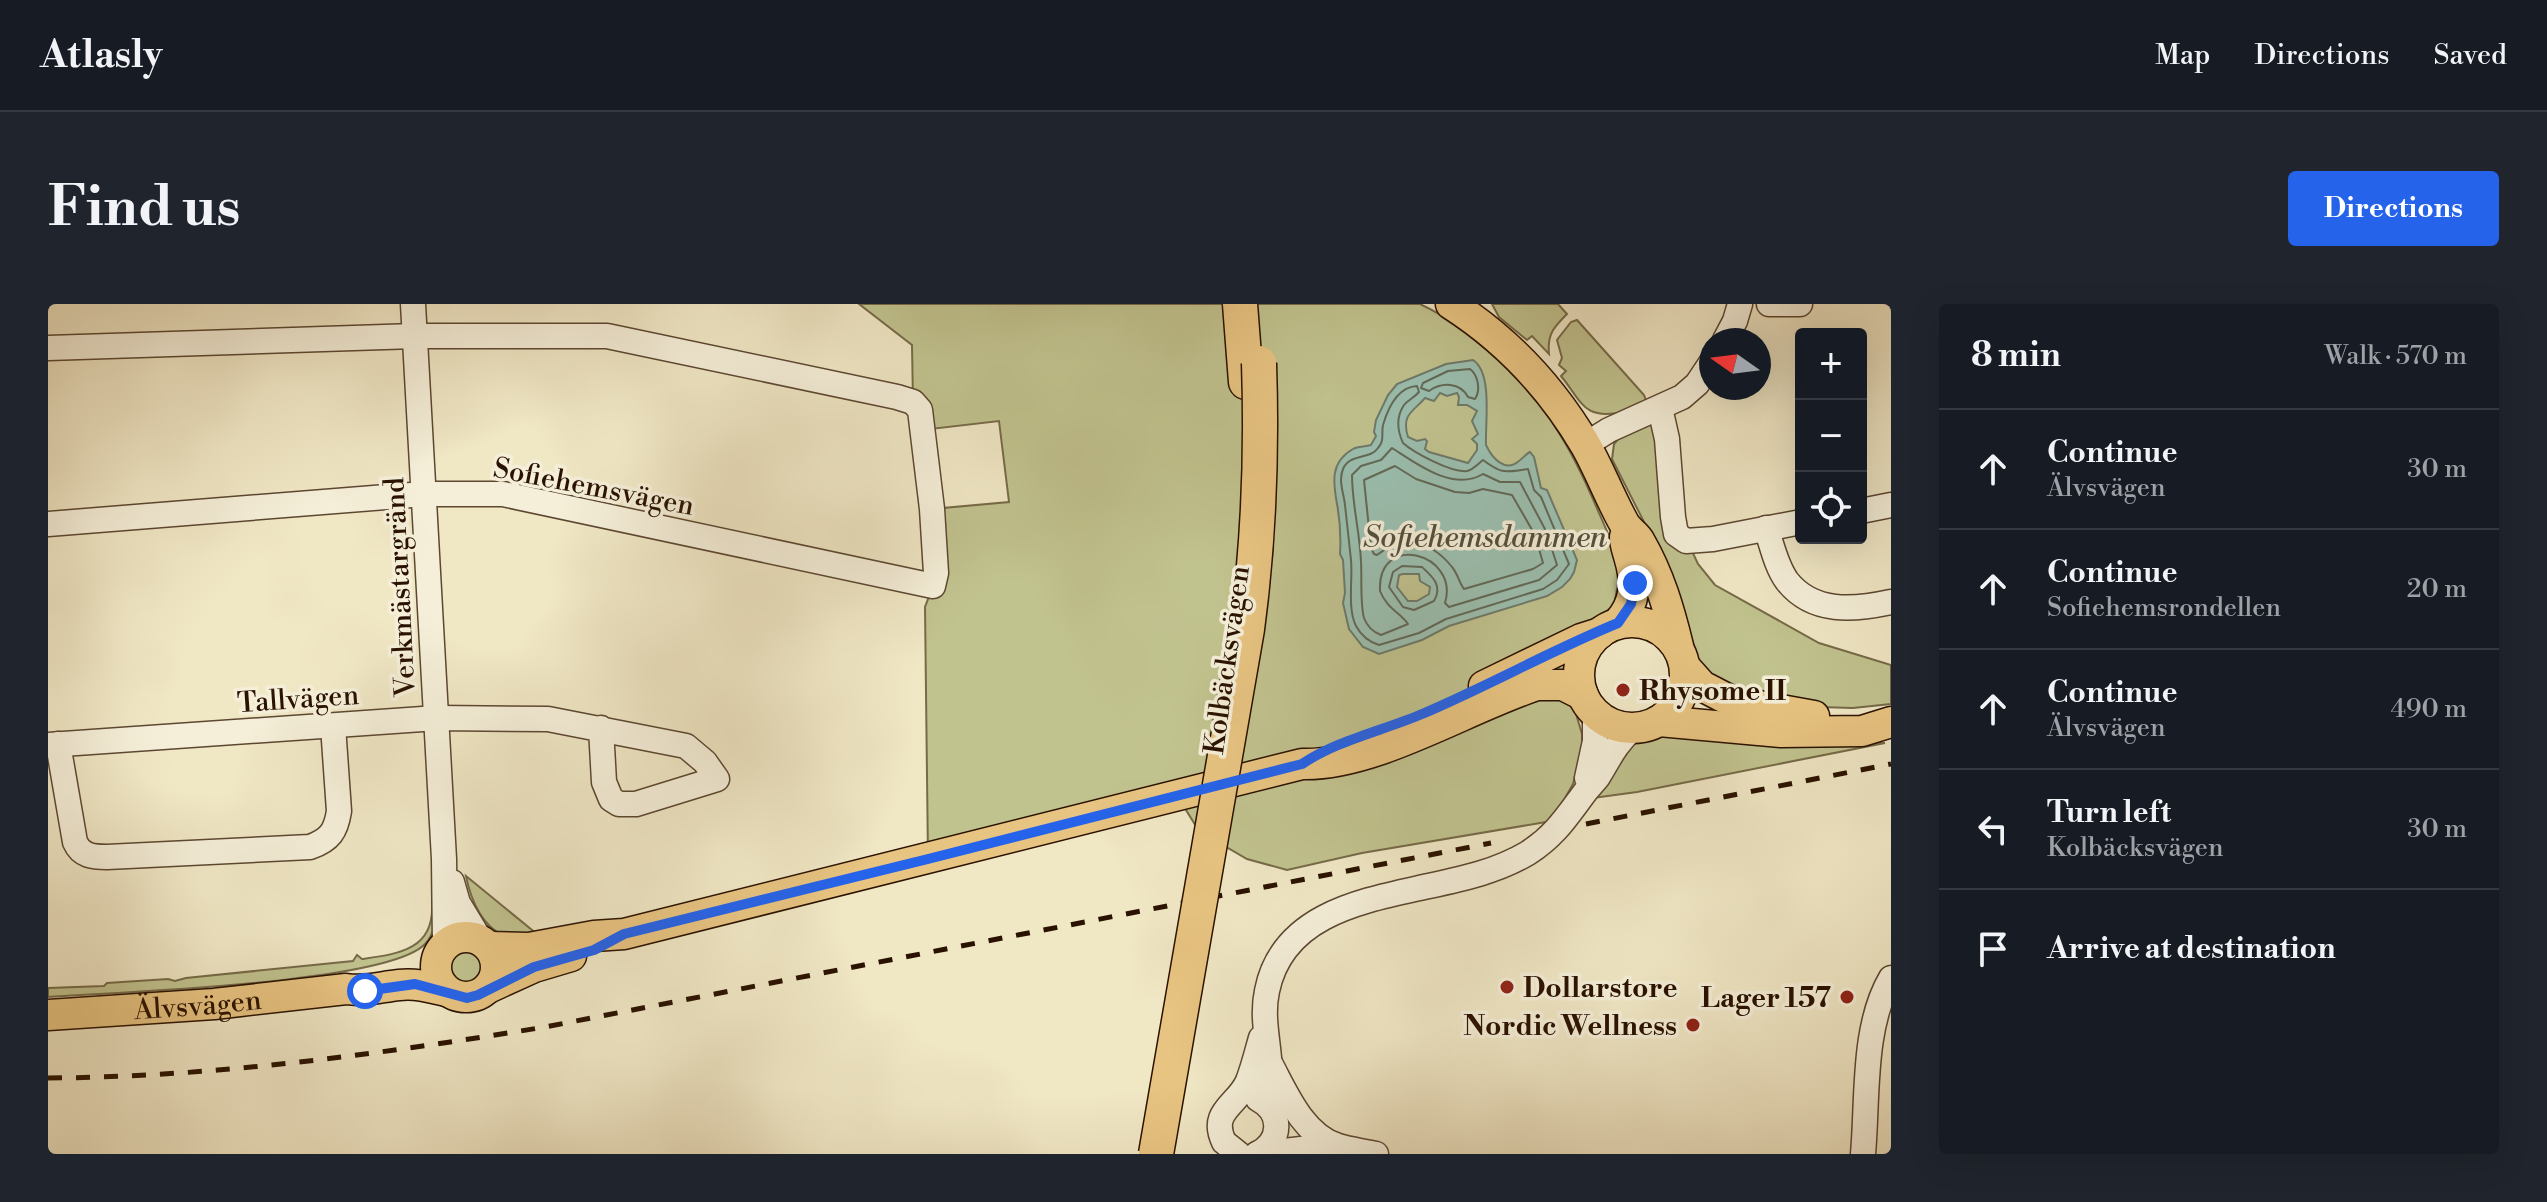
<!DOCTYPE html>
<html lang="en">
<head>
<meta charset="utf-8">
<style>
  :root { --surface:#171b24; --page:#20242c; --text:#f1f3f6; --muted:#9ea1a6; --line:#363941; --accent:#2563eb }
  body { margin:0; font-family:"Libre Bodoni",serif; background:var(--page); color:var(--text) }
  .controls { position:absolute; right:24px; top:24px; display:grid; overflow:hidden; border-radius:8px; box-shadow:0 8px 32px #0002 }
  .controls button { width:72px; height:72px; display:grid; place-items:center; padding:0; border:0; border-bottom:2px solid var(--line); background:var(--surface); color:var(--text); font:40px sans-serif }
  .compass { position:absolute; left:1651px; top:24px; width:72px; height:72px; border-radius:50%; background:var(--surface); box-shadow:0 8px 32px #0002; rotate:284deg }
  .stop { position:absolute; width:24px; height:24px; margin:-18px; border:6px solid #2563eb; border-radius:50%; background:#fff }
  .stop.end { background:#2563eb; border-color:#fff; box-shadow:0 2px 8px #0008 }
  .list { margin:0; padding:0; list-style:none }
  h2 { display:flex; justify-content:space-between; align-items:center; height:104px; margin:0; padding:0 32px; font-size:34px }
  h2 small { font-size:26px; font-weight:400; color:var(--muted) }
  .list li { display:grid; grid-template-columns:52px 1fr auto; gap:24px; align-items:center; box-sizing:border-box; height:120px; padding:0 32px; border-top:2px solid var(--line) }
  .list b { display:block; font-size:30px; white-space:nowrap }
  .list p { margin:0; font-size:26px; white-space:nowrap; color:var(--muted) }
  .list em { font-size:26px; font-style:normal; color:var(--muted) }
  .icon { flex:none; width:44px; height:44px; fill:none; stroke:currentColor; stroke-width:2; stroke-linecap:round; stroke-linejoin:round }
  .map { position:relative; flex:none; width:1843px; height:850px; overflow:hidden; border-radius:8px }
  header { display:flex; align-items:center; gap:48px; box-sizing:border-box; height:112px; padding:0 40px; background:var(--surface); border-bottom:2px solid var(--line) }
  header strong { font-size:38px }
  nav { display:flex; gap:44px; margin-inline-start:auto; font-size:28px }
  .intro { display:flex; align-items:center; justify-content:space-between; box-sizing:border-box; height:192px; padding:0 48px }
  h1 { margin:0; font-size:56px }
  .button { padding:20px 36px; border-radius:8px; background:var(--accent); color:#fff; font-size:28px; font-weight:700 }
  main { display:flex; gap:48px; padding:0 48px }
  aside { flex:1; background:var(--surface); border-radius:8px; box-shadow:0 8px 32px #0002 }
  .map>svg:first-child { display:block }
</style>
</head>
<body>
<header>
<strong>Atlasly</strong>
<nav><a>Map</a><a>Directions</a><a>Saved</a></nav>
</header>
<div class="intro"><h1>Find us</h1><a class="button">Directions</a></div>
<main>
<div class="map">
<svg width="1843" height="850" viewBox="0 0 1843 850">
  <rect width="100%" height="100%" fill="#f0e7c5"/>
  <filter id="stains"><feTurbulence type="fractalNoise" baseFrequency=".0025" numOctaves="4"/><feColorMatrix values="0 0 0 0 .2 0 0 0 0 .09 0 0 0 0 .02 0 0 0 .5 -.17"/></filter>
  <radialGradient id="worn" r=".72"><stop offset=".6" stop-color="#630" stop-opacity="0"/><stop offset="1" stop-color="#630" stop-opacity=".3"/></radialGradient>
  <g fill="#c1c38f" stroke="#766a48" stroke-width="2">
    <path d="M811,0H1372C1429,27 1479,75 1511,129C1535,167 1551,211 1570,252L1573,264L1566,301L1545,318L1526,403L1534,430V445L1525,480L1508,510L1498,518L1314,549L1239,566L1199,555L1151,527L1128,490L880,555L877,303L885,282L884,205L961,198L951,117L874,126L865,98L864,41Z"/>
    <path d="M1444,0H1510L1519,10C1506,23 1499,30 1501,50L1484,32L1479,36L1451,13Z"/>
    <path d="M1529,16L1596,91L1599,99C1591,105 1584,106 1575,108C1535,116 1535,99 1513,72L1518,67L1511,61L1514,54L1509,36L1523,18Z"/>
    <polygon points="1604,113 1633,195 1643,245 1650,260 1667,281 1771,339 1843,361 1843,400 1805,404 1771,403 1706,391 1661,372 1646,352 1630,299 1596,218 1564,155 1566,140 1577,127"/>
    <polygon points="1626,432 1769,441 1837,439 1589,488 1545,494 1578,441 1595,433"/>
    <path d="M418,572L495,635C485,635 472,637 462,634C435,626 423,597 418,572Z"/>
    <path d="M384,599L388,600C387,614 388,629 377,640C339,680 66,688 0,693V684L56,682L59,679L120,675L127,677L138,674L305,657L309,651L314,655C350,650 387,646 384,599Z"/>
    <path d="M420,633C428,638 442,645 446,653C453,666 439,687 428,692C421,695 414,693 408,692C402,686 394,679 390,672C377,651 402,635 420,633Z"/>
  </g>
  <path fill="#9bc0b1" stroke="#6e7a6a" stroke-width="2" fill-rule="evenodd" d="M1425,56C1445,69 1437,119 1438,141C1444,154 1457,169 1471,157C1475,154 1478,150 1482,148L1486,153L1493,184L1499,186L1529,256L1526,268L1522,275L1514,283L1499,292L1401,322L1374,336L1331,350L1315,343L1301,325L1295,299L1297,289L1295,256L1292,250C1293,234 1292,216 1289,200C1285,178 1282,158 1305,145C1310,142 1317,143 1323,141L1328,132L1326,128L1328,116L1340,91L1349,80L1398,60ZM1392,89L1399,92L1409,89L1411,93L1410,101H1419L1429,107L1424,117L1430,130L1424,135L1429,140V146L1420,159L1381,148L1377,145L1379,137L1377,135L1369,137L1360,133C1353,110 1365,108 1377,94L1386,97ZM1355,270H1371L1372,277L1382,283L1381,290L1369,297H1360L1349,283L1351,271Z"/>
  <g fill="none" stroke-linecap="round" stroke-linejoin="round">
    <g stroke="#626958" stroke-width="2">
      <path d="M1422,65C1430,71 1433,86 1427,95L1420,93C1412,78 1394,78 1381,87L1373,84L1375,79L1400,67Z"/>
      <path d="M1369,82L1371,88C1366,94 1360,96 1356,101C1348,113 1349,126 1355,139C1365,148 1403,169 1419,167C1425,166 1430,160 1435,156C1455,171 1457,168 1480,165L1486,186L1493,193L1521,260L1509,276L1495,285L1398,315L1371,329L1331,341C1321,338 1313,331 1308,322C1299,304 1305,275 1303,256C1301,238 1299,219 1297,201C1296,190 1290,177 1295,165C1302,149 1322,156 1330,144C1337,136 1333,130 1335,121C1340,104 1350,83 1369,82Z"/>
      <path d="M1344,144C1369,160 1405,188 1435,170L1452,178H1472L1498,227L1509,261L1491,276L1401,303L1397,299C1412,249 1329,227 1332,287C1339,305 1353,309 1360,320L1333,331C1325,328 1319,322 1316,314C1312,300 1314,273 1313,258C1312,229 1304,200 1304,171L1313,162L1333,156Z"/>
      <path d="M1347,162L1368,175L1407,188L1421,189L1435,185L1464,191L1487,231L1495,259L1485,265L1416,285C1411,279 1410,270 1404,263C1384,238 1356,229 1329,251L1326,250L1323,244L1316,176Z"/>
      <path d="M1354,262L1374,263C1385,273 1395,282 1386,297L1366,306L1355,303L1341,283L1345,268Z"/>
    </g>
    <g stroke="#5c4731" stroke-width="27">
      <g id="minor">
        <polyline points="365,0 396,555 397,640"/>
        <polyline points="1721,0 1752,0"/>
        <polyline points="1677,36 1687,17 1692,0"/>
        <polyline points="0,44 367,32 559,32 849,93 865,98 872,106 884,205 888,269 885,282 455,190 376,190 0,220"/>
        <polyline points="1612,104 1619,135 1625,213 1628,230 1638,237 1665,235 1753,218"/>
        <polyline points="1537,141 1561,126 1634,93 1649,80 1663,59"/>
        <polyline points="1813,207 1843,201"/>
        <path d="M1718,224C1724,241 1728,262 1739,277C1765,310 1806,306 1843,298"/>
        <path d="M10,440L27,538C33,552 45,553 59,553L262,543C282,536 288,527 291,507L285,422"/>
        <polyline points="0,441 389,414 500,415 638,442 657,458 669,475 588,500 571,500 563,495 556,478 553,424"/>
        <polyline points="1539,474 1547,437 1547,409"/>
        <polyline points="404,578 410,599 433,637"/>
        <path d="M1222,759C1238,789 1255,831 1290,842C1302,846 1316,847 1328,850"/>
        <path d="M1221,803C1219,786 1222,769 1221,754C1219,731 1214,710 1219,687C1234,611 1313,597 1376,583C1413,575 1448,568 1480,549C1508,531 1519,512 1538,487C1542,482 1546,478 1550,473C1563,452 1566,442 1585,424"/>
        <path d="M1191,850L1176,838C1161,807 1190,801 1200,777C1205,764 1209,748 1213,734"/>
        <path d="M1209,850C1234,838 1235,808 1210,795"/>
        <polyline points="1209,850 1287,841"/>
        <path d="M1815,850C1820,795 1814,723 1843,674"/>
      </g>
    </g>
    <g stroke="#2a1200" stroke-width="33">
      <g id="major">
        <path d="M1403,0C1459,36 1504,84 1538,142C1552,167 1562,194 1576,219C1580,227 1588,230 1592,238C1611,271 1621,305 1630,342"/>
        <circle cx="1584" cy="371" r="53"/>
        <path d="M1570,319C1588,299 1589,278 1581,252C1579,245 1577,240 1577,233"/>
        <polyline points="1637,363 1654,382 1683,397 1766,412"/>
        <polyline points="1436,382 1533,335 1552,329"/>
        <polyline points="1611,417 1733,428 1814,427 1843,418"/>
        <circle cx="418" cy="663" r="30"/>
        <path d="M441,643L481,644L546,632L576,630L1254,460C1327,462 1418,404 1489,381H1515L1535,391"/>
        <polyline points="440,684 486,663 523,652"/>
        <path id="s1" d="M0,711L166,700L298,685C318,688 332,683 351,681C367,679 382,683 398,687"/>
      </g>
    </g>
    <g stroke="#2a1200" stroke-width="37">
      <polyline id="highway" points="1192,0 1198,78"/>
    </g>
    <use href="#minor" stroke="#f5efd9" stroke-width="24"/>
    <use href="#major" stroke="#e8c482" stroke-width="30"/>
    <use href="#highway" stroke="#e8c482" stroke-width="34"/>
    <g stroke="#2a1200" stroke-width="5" stroke-dasharray="14 14" stroke-linecap="butt">
      <polyline points="1538,520 1843,460"/>
      <path d="M0,774C167,773 332,750 497,723L1443,539"/>
    </g>
    <g stroke="#2a1200" stroke-width="37" stroke-linecap="butt">
      <path id="highway-bridge" d="M1108,850L1199,325C1211,236 1214,149 1211,59"/>
    </g>
    <use href="#highway-bridge" stroke="#e8c482" stroke-width="34"/>
  </g>
  <g fill="none" stroke-linecap="round" stroke-linejoin="round">
    <path stroke="#2563eb" stroke-width="10" d="M317,687L367,680L419,694L430,691L486,663L546,646L576,630L880,555L1254,460C1290,436 1334,427 1374,410C1440,382 1504,346 1570,319L1583,300L1587,279"/>
  </g>
  <g fill="#8f2418" stroke="#f5efd9" stroke-width="3">
    <circle cx="1575" cy="386" r="8"/>
    <circle cx="1459" cy="683" r="8"/>
    <circle cx="1799" cy="693" r="8"/>
    <circle cx="1645" cy="721" r="8"/>
  </g>
  <g text-anchor="middle" stroke-width="7" stroke-linejoin="round" paint-order="stroke">
    <g font-size="28" fill="#2a1200" stroke="#f5efd9">
      <text transform="translate(546 182) rotate(11)" y="10">Sofiehemsvägen</text>
      <text transform="translate(351 283) rotate(-93)" y="10">Verkmästargränd</text>
      <text transform="translate(1178 356) rotate(-82)" y="10">Kolbäcksvägen</text>
      <text transform="translate(250 394) rotate(-4)" y="10">Tallvägen</text>
      <text dy="10" stroke="none"><textPath href="#s1" startOffset="150">Älvsvägen</textPath></text>
    </g>
    <g font-size="28" font-weight="bold" fill="#2a1200" stroke="#f5efd9" text-anchor="start">
      <text x="1591" y="396">Rhysome II</text>
      <text x="1475" y="693">Dollarstore</text>
      <text x="1783" y="703" text-anchor="end">Lager 157</text>
      <text x="1629" y="731" text-anchor="end">Nordic Wellness</text>
    </g>
    <g font-size="30" font-style="italic" fill="#524f3e" stroke="#f5efd9">
      <text x="1437" y="243">Sofiehemsdammen</text>
    </g>
  </g>
  <rect width="100%" height="100%" filter="url(#stains)"/>
  <rect width="100%" height="100%" fill="url(#worn)"/>
</svg>
<div class="controls">
<button>+</button>
<button>−</button>
<button><svg class="icon" aria-label="locate" viewBox="0 0 24 24"><circle cx="12" cy="12" r="6"/><path d="M12 2v4M12 18v4M2 12h4M18 12h4"/></svg></button>
</div>
<svg class="compass" viewBox="-18 -18 36 36"><path d="M0-13l5 13h-10z" fill="#e53935"/><path d="M0 13l5-13h-10z" fill="#9ea1a6"/></svg>
<div class="stop" style="left:317px;top:687px"></div>
<div class="stop end" style="left:1587px;top:279px"></div>
</div>
<aside>
<h2>8 min<small>Walk · 570 m</small></h2>
<ul class="list">
<li><svg class="icon" aria-label="ahead" viewBox="0 0 24 24"><path d="M12 20V5M6 11l6-6 6 6"/></svg><div><b>Continue</b><p>Älvsvägen</p></div><em>30 m</em></li>
<li><svg class="icon" aria-label="ahead" viewBox="0 0 24 24"><path d="M12 20V5M6 11l6-6 6 6"/></svg><div><b>Continue</b><p>Sofiehemsrondellen</p></div><em>20 m</em></li>
<li><svg class="icon" aria-label="ahead" viewBox="0 0 24 24"><path d="M12 20V5M6 11l6-6 6 6"/></svg><div><b>Continue</b><p>Älvsvägen</p></div><em>490 m</em></li>
<li><svg class="icon" aria-label="left" viewBox="0 0 24 24"><path d="M17 20v-9H6M10 6l-5 5 5 5"/></svg><div><b>Turn left</b><p>Kolbäcksvägen</p></div><em>30 m</em></li>
<li><svg class="icon" aria-label="arrive" viewBox="0 0 24 24"><path d="M6 21V4h12l-3 4 3 4H6"/></svg><div><b>Arrive at destination</b></div></li>
</ul>
</aside>
</main>
</body>
</html>
